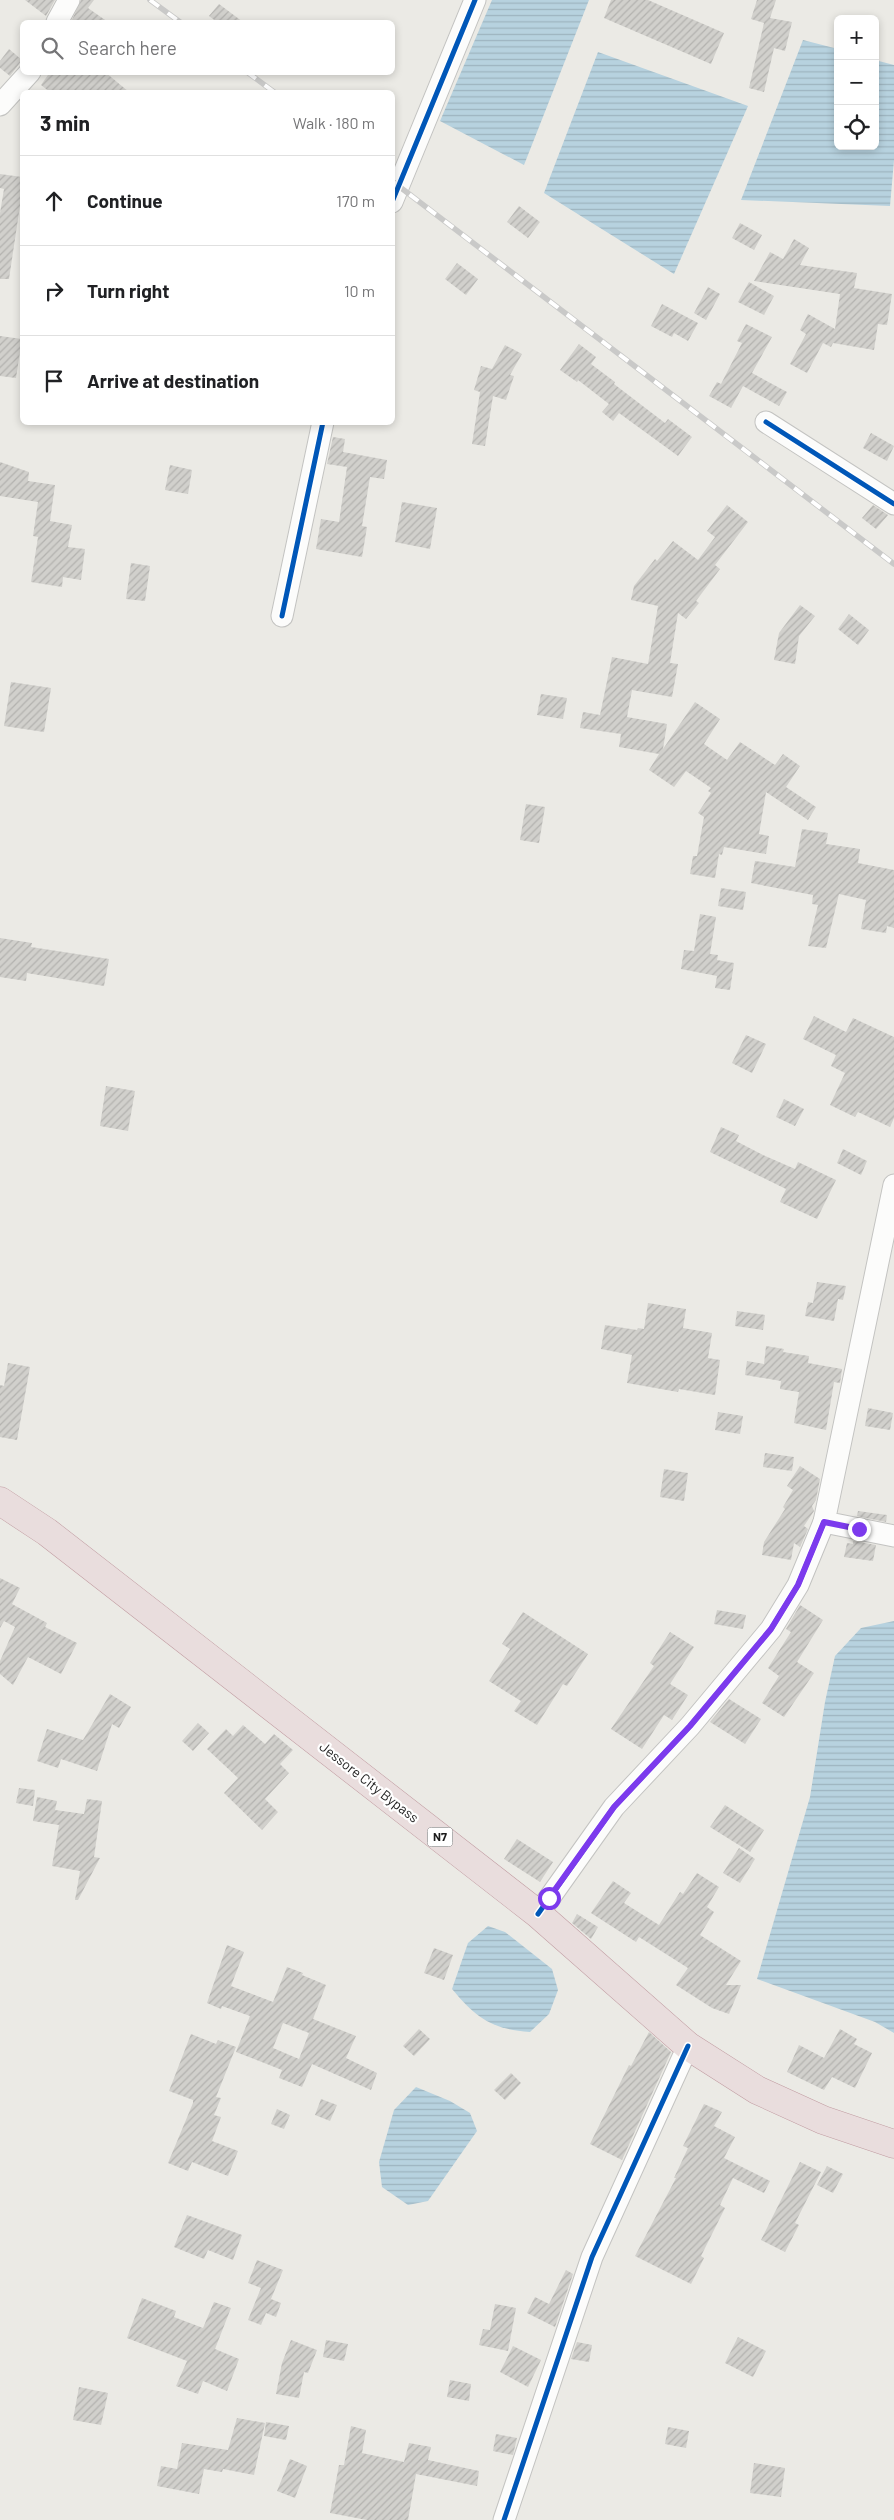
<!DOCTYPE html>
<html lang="en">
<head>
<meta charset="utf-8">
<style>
  :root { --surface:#fff; --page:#f6f6f6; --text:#202124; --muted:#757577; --line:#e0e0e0 }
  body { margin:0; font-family:Barlow,sans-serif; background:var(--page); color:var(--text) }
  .controls { position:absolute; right:15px; top:15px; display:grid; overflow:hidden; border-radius:8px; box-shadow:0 2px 8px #0003 }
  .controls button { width:45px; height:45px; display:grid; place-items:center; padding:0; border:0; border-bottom:1px solid var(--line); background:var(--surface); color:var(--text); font:25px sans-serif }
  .stop { position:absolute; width:15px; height:15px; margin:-11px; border:4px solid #7c3aed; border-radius:50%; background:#fff }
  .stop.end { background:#7c3aed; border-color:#fff; box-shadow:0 1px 5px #0008 }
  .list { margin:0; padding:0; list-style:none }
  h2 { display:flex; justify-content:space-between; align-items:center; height:65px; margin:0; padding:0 20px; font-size:21px }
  h2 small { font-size:16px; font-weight:400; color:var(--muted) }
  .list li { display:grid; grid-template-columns:32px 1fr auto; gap:15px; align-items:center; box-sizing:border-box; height:90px; padding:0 20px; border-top:1px solid var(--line) }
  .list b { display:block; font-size:19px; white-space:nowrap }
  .list em { font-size:16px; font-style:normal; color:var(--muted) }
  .icon { flex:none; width:28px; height:28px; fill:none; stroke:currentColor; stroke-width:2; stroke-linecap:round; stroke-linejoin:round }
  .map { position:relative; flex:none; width:894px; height:2520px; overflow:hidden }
  .search { position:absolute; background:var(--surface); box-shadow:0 2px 8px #0003; left:20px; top:20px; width:375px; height:55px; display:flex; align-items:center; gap:12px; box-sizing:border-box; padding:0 18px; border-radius:8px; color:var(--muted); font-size:19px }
  .panel { position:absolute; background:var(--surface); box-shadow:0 2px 8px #0003; left:20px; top:90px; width:375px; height:335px; border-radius:8px }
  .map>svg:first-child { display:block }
</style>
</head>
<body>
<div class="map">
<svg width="894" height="2520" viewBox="0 0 894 2520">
  <defs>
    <pattern id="water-rules" width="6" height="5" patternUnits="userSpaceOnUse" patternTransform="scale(1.25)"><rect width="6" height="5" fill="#b7d2df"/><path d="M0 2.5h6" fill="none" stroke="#9db4bf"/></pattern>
    <pattern id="building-hatch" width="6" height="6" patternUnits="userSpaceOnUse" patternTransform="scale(1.25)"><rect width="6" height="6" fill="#d1d0cc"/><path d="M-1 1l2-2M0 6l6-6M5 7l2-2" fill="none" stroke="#b3b2af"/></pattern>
  </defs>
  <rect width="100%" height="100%" fill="#ebeae5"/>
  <g fill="url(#water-rules)">
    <polygon points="492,0 589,0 524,165 440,121"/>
    <polygon points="803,40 838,49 838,146 875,146 875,60 894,65 894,160 890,206 741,200"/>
    <polygon points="598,52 748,106 674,274 544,193"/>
    <polygon points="894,1621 894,2033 875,2022 757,1979 810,1797 825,1702 835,1656 861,1628"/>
    <path d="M488,1926L505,1932L552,1969L558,1990L549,2014L530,2032C492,2029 477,2019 452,1989L468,1943Z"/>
    <polygon points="416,2087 450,2101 470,2113 477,2131 428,2201 408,2205 382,2187 379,2162 394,2110"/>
  </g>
  <g fill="url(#building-hatch)" fill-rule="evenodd">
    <polygon points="25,0 55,0 46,16"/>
    <polygon points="81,0 94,0 88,8 108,22 71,22"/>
    <polygon points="611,0 648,0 724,33 711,64 604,18"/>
    <polygon points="757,0 776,0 770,18 792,22 785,51 774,48 764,92 749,88 764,23 751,19"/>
    <polygon points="219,4 243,22 217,22 209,16"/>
    <polygon points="9,49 22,60 10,76 0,68 0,61"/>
    <polygon points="50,72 105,72 129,92 50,92 41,85"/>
    <polygon points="0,174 22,177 22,200 21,199 9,279 0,279 0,213 4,189 0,188"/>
    <polygon points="519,206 540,222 528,238 507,222"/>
    <polygon points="740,223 762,235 754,250 732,238"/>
    <polygon points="794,239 809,248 800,265 857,273 854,288 892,294 887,325 878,324 874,350 833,343 831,347 823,343 807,373 790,364 806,334 800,330 808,314 835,329 840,294 754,281 770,252 783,259"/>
    <polygon points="457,263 478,279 466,295 445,279"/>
    <polygon points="749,282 774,296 764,315 738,302"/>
    <polygon points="708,287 720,294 706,320 694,313"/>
    <polygon points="662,304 698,323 688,341 674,333 672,337 651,326"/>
    <polygon points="746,324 772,337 752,373 787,392 779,406 743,386 731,408 709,396 717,382 721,384 742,343 737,341"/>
    <polygon points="0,336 22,339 16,378 0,376"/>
    <polygon points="579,344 596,357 591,364 615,382 614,384 665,423 668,419 692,437 678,456 619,413 613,421 602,412 609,404 578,380 577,382 560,370"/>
    <polygon points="505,345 522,354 510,375 514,376 506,400 493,396 485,446 472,444 480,392 474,390 481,366 492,369"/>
    <polygon points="871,433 894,446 887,461 863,448"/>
    <polygon points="333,437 345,439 343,452 387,460 384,479 370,477 362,526 367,527 362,557 316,549 321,519 339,522 347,467 327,464"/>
    <polygon points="0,462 29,472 28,481 55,485 50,521 72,525 68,547 85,549 81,580 63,577 62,587 31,582 38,537 33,536 38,502 0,496"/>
    <polygon points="170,465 192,470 188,494 165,490"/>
    <polygon points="402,502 437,508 430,549 395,542"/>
    <polygon points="727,505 748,522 715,565 720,569 696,601 699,603 686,619 678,613 670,663 678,664 672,697 632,690 627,717 667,724 663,749 695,702 720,719 704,744 727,760 740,742 775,765 783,754 800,766 786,787 816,807 808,820 766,792 759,834 769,836 766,854 724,847 722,855 719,854 715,878 690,874 693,856 697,856 704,817 698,813 711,793 708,791 711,788 686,771 674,787 649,770 659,754 619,747 621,734 580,728 583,712 600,715 612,657 648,664 658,606 631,600 634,586 655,559 657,561 673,541 698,560 715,537 707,531"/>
    <polygon points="873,505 888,515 876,529 862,518"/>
    <polygon points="131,563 150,566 145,601 126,599"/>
    <polygon points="800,605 815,616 799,636 795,664 774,660 779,633"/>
    <polygon points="849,614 869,630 858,645 838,629"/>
    <polygon points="11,682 51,688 44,732 4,726"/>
    <polygon points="541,694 567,698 563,719 537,715"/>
    <polygon points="526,804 545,807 539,843 520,840"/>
    <polygon points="802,829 828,833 826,844 860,849 858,863 894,870 894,928 887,926 886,933 861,929 866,900 839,894 826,948 808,946 818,905 812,904 813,895 751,883 755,861 795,867"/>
    <polygon points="721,888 746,892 743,910 718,906"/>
    <polygon points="700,914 716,917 710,954 718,955 717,960 734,963 730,990 715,988 717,976 681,969 684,950 694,951"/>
    <polygon points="0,938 32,943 31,947 109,959 104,986 27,973 26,981 0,977"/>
    <polygon points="814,1016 846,1032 853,1018 894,1037 894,1118 890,1127 858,1112 855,1117 830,1105 845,1073 831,1066 836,1055 803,1039"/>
    <polygon points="746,1035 766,1044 752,1073 732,1063"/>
    <polygon points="106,1086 135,1091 128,1131 100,1126"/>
    <polygon points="784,1099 804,1109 795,1126 776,1117"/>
    <polygon points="721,1127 739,1135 736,1141 763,1155 795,1169 798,1162 836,1180 817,1219 780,1202 786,1189 710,1152"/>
    <polygon points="843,1149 867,1161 861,1175 837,1163"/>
    <polygon points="817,1282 846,1286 843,1300 838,1299 834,1321 805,1316 808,1302 813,1303"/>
    <polygon points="648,1303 686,1309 683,1328 712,1333 708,1358 720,1360 715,1395 679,1389 678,1392 627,1383 632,1355 601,1349 605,1325 637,1330 638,1328 644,1329"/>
    <polygon points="737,1311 765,1315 763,1330 735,1326"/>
    <polygon points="766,1346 784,1349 783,1352 809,1356 808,1363 842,1369 840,1383 834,1382 826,1430 794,1423 799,1392 780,1389 781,1381 745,1375 747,1361 764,1364"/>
    <polygon points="8,1363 30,1367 17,1440 0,1437 0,1385 4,1386"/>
    <polygon points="868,1408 893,1413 890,1430 865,1426"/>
    <polygon points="718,1412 743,1416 740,1434 715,1430"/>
    <polygon points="765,1453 794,1457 792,1471 763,1467"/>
    <polygon points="800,1466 820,1479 816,1500 812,1506 814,1511 804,1526 808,1529 800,1547 794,1543 791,1560 762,1555 764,1542 785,1509 783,1507 793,1490 787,1486"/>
    <polygon points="664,1469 688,1473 684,1501 660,1497"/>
    <polygon points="858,1511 887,1515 886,1522 857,1516"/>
    <polygon points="853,1541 876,1545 873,1561 844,1557 847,1543 853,1544"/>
    <polygon points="0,1578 20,1588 12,1604 47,1623 45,1627 77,1643 61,1674 28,1657 13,1685 0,1674 0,1661 15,1627 4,1621 0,1628"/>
    <polygon points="800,1605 823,1620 797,1662 814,1673 784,1717 762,1703 779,1676 768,1668 791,1632 786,1629"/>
    <polygon points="717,1610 746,1615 743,1629 714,1624"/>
    <polygon points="523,1612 588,1654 567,1686 563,1684 537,1725 514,1711 521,1701 489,1681 510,1649 502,1644"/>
    <polygon points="670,1632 694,1647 670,1684 688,1695 672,1720 664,1715 642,1749 611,1729 654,1666 650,1663"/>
    <polygon points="110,1694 131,1707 119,1728 112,1724 97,1771 61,1759 58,1768 37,1761 47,1729 83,1740"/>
    <polygon points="729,1699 761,1719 745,1744 710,1722"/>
    <polygon points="198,1723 209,1733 193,1751 182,1741"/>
    <polygon points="243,1725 265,1744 274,1734 293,1750 280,1764 289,1773 265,1799 278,1812 262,1830 224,1793 238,1778 207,1749 226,1729 233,1736"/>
    <polygon points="19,1788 35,1790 33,1806 16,1803"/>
    <polygon points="37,1797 57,1801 55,1810 84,1814 87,1799 102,1801 94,1857 100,1858 78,1900 75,1900 80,1871 52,1866 59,1825 33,1821"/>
    <polygon points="725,1805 764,1830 750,1852 710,1827"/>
    <polygon points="517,1839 553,1862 540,1882 504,1859"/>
    <polygon points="739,1848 755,1859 740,1883 723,1873"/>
    <polygon points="697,1873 719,1887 707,1907 714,1912 700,1935 741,1961 726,1985 741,1985 729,2014 712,2008 676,1985 688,1968 639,1937 636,1942 591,1913 613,1881 631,1893 624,1903 659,1925 680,1892 683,1894"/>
    <polygon points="577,1914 598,1927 591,1939 572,1923"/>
    <path d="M227,1945L244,1952L231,1986L273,2002L287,1967L303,1973L302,1975L326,1985L313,2019L356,2036L346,2058L377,2073L371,2090L312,2064L302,2087L279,2078L282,2070L236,2052L250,2016L222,2006L221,2009L207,2003ZM283,2023L309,2033L299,2059L273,2048Z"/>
    <polygon points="434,1948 453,1955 444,1980 424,1973"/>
    <polygon points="419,2029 430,2039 414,2056 403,2046"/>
    <polygon points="840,2029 857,2039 854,2044 872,2053 855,2088 832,2077 824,2090 787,2072 799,2045 824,2058"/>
    <polygon points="649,2032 671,2052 622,2160 590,2144 629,2065 631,2066"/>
    <polygon points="191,2034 216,2044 218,2040 236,2047 216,2097 221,2098 214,2115 221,2117 212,2141 238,2151 228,2176 192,2162 188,2171 168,2163 193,2103 193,2100 169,2091"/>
    <polygon points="511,2073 521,2083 505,2100 494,2090"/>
    <polygon points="321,2099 337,2105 330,2121 315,2115"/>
    <polygon points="704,2104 722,2112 714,2126 735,2137 724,2158 770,2181 764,2193 733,2178 720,2205 725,2208 701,2256 704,2258 691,2284 635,2256 676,2178 674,2178 688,2148 683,2146"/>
    <polygon points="277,2109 290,2115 284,2129 271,2124"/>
    <polygon points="800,2162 821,2172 795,2223 799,2225 785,2252 761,2240"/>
    <polygon points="827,2166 843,2174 833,2193 817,2185"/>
    <polygon points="187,2215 242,2235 233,2260 208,2250 204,2259 174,2247"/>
    <polygon points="257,2260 283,2270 271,2299 281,2303 276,2317 266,2313 261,2325 248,2320 261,2288 248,2283"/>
    <polygon points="566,2270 573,2274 555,2327 527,2313 535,2297 549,2304"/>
    <polygon points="142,2298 176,2311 174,2317 203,2328 214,2302 231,2308 215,2349 239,2359 227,2391 203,2381 198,2394 176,2386 187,2361 127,2338"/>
    <polygon points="495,2304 516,2308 508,2351 479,2345 483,2329 490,2330"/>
    <polygon points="738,2337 766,2351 753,2377 725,2363"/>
    <polygon points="291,2340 317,2350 308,2373 304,2372 299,2398 276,2394 282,2363"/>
    <polygon points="326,2340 348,2344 344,2361 323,2357"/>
    <polygon points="577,2342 592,2345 589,2362 571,2359"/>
    <polygon points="513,2346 541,2360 528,2387 500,2372"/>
    <polygon points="450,2380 471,2384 469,2401 447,2397"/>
    <polygon points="79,2387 108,2393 101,2425 73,2420"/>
    <polygon points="237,2418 265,2423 254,2475 223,2469 222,2472 204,2469 199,2494 157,2486 161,2466 177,2469 182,2443 228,2450"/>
    <polygon points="266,2422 289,2426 286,2440 264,2436"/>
    <polygon points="351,2426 366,2430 362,2453 404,2462 409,2443 431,2447 428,2460 479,2471 477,2486 416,2474 408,2520 367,2520 330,2513 339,2465 344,2465"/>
    <polygon points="668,2427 689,2431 686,2448 665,2444"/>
    <polygon points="496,2434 517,2438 513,2455 493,2451"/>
    <polygon points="290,2459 307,2466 295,2498 277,2491"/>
    <polygon points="754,2463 785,2468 781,2497 750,2493"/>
  </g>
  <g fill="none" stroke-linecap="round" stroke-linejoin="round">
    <g stroke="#c3c3c1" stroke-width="23">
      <g id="minor">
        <polyline points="57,22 69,0"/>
        <polyline points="0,105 30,72"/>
        <polyline points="392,202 475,0"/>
        <polyline points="766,422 894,504"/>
        <polyline points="282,616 323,422"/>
        <polyline points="894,1185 824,1522 894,1536"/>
        <polyline points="538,1914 614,1807 690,1726 771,1629 798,1585 824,1522"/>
        <polyline points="504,2520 592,2257 688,2046"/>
      </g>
    </g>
    <g stroke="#c19ca2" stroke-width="29">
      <polyline id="highway" points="0,1501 47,1532 538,1914 688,2046 757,2090 823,2120 894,2144"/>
    </g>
    <use href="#minor" stroke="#fcfcfb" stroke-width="21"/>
    <use href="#highway" stroke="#e9dddd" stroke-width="28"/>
    <g stroke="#c9c9c8" stroke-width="5.5">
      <g id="rail">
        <polyline points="150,0 180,22"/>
        <polyline points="247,72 274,92"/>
        <polyline points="392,181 894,564"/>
      </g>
    </g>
    <use href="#rail" stroke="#fff" stroke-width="4" stroke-dasharray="11" stroke-linecap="butt"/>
    <g stroke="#fff" stroke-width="8">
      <g id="cycleway">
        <polyline points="392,202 475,0"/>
        <polyline points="766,422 894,504"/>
        <polyline points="282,616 323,422"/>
        <polyline points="538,1914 614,1807 690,1726 771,1629 798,1585 824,1522"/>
        <polyline points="504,2520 592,2257 688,2046"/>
      </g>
    </g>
    <use href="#cycleway" stroke="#0057b8" stroke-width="5"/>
  </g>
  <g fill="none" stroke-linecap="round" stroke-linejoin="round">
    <polyline stroke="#7c3aed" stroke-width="6" points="549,1898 614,1807 690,1726 771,1629 798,1585 824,1522 859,1529"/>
  </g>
  <g text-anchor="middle" stroke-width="4.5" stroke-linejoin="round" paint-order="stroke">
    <rect fill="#fff" stroke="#606060" stroke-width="1" x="427.5" y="1827.5" width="25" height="19" rx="4"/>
    <g font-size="12" font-weight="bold" fill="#1c1c1c">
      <text x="440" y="1841">N7</text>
    </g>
    <g font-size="14" fill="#1c1c1c" stroke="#fff">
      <text transform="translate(369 1782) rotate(38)" y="5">Jessore City Bypass</text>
    </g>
  </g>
</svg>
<div class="controls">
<button>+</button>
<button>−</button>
<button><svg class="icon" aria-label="locate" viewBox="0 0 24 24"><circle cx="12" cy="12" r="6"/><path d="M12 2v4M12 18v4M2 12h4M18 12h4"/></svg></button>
</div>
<div class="stop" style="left:549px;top:1898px"></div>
<div class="stop end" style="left:859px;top:1529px"></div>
<div class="search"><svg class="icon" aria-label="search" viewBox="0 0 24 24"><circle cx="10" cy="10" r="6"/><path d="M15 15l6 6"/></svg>Search here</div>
<section class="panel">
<h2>3 min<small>Walk · 180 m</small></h2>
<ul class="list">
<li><svg class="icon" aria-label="ahead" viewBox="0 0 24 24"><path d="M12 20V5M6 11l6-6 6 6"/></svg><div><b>Continue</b></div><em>170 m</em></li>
<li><svg class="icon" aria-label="right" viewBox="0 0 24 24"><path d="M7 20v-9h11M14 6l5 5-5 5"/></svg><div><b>Turn right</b></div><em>10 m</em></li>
<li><svg class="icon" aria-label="arrive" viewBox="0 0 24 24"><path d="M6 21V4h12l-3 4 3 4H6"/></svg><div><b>Arrive at destination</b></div></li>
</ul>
</section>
</div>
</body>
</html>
